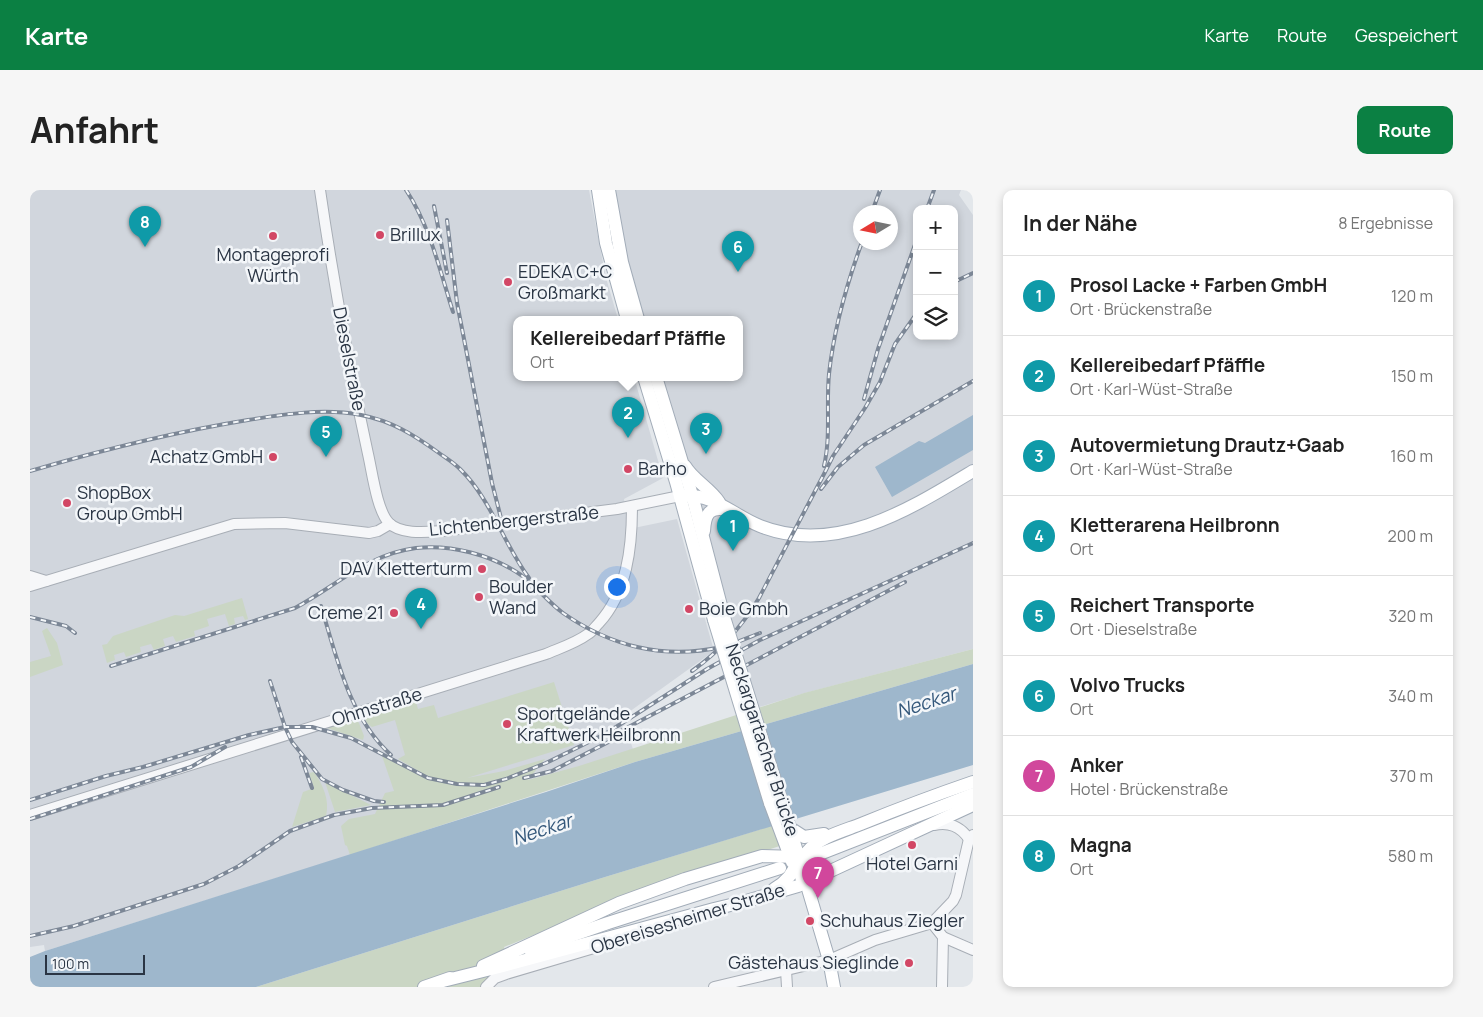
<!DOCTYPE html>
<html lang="de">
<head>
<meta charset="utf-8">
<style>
  :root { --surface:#fff; --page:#f6f6f6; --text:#222; --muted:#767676; --line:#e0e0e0; --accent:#0b8043 }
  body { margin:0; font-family:Manrope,sans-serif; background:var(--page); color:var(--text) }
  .controls { position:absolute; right:15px; top:15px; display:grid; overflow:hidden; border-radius:10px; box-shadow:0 2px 8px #0003 }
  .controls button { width:45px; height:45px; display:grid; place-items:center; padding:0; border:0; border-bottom:1px solid var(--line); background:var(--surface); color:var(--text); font:25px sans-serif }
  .compass { position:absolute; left:823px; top:15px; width:45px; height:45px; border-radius:50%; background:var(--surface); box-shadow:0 2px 8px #0003; rotate:260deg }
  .scale { position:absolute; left:15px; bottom:12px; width:100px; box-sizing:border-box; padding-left:5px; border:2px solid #2a3544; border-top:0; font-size:14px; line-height:18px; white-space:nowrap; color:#2a3544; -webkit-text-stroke:4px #f3f6f9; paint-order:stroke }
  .you { position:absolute; left:586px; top:396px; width:18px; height:18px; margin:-12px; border:4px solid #fff; border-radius:50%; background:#1a73e8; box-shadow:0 0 0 8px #1a73e833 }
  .badge { display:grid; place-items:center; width:32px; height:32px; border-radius:50%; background:var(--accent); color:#fff; font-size:16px; font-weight:700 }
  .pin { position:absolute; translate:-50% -41px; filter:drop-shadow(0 1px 2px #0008) }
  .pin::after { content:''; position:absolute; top:26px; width:18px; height:15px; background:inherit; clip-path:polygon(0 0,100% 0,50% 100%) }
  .popup { position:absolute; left:483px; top:126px; width:230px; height:65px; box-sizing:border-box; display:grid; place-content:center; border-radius:10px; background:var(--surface); filter:drop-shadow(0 1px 4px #0005); font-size:16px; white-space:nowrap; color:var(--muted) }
  .popup b { font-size:19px; color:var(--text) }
  .popup::after { content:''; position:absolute; left:50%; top:100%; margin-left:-10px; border:10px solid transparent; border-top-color:var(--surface) }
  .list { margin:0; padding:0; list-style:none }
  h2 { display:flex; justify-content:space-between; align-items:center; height:65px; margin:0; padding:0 20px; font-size:21px }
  h2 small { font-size:16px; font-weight:400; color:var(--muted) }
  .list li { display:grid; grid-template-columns:32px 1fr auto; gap:15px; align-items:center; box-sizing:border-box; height:80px; padding:0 20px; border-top:1px solid var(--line) }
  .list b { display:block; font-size:19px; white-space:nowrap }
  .list p { margin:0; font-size:16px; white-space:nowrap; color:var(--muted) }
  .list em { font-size:16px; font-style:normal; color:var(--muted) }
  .icon { flex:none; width:28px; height:28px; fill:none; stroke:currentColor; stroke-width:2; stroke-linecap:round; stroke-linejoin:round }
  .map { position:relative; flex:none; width:943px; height:797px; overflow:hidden; border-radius:10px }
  header { display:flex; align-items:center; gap:30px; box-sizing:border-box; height:70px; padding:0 25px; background:var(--accent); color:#fff }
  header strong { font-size:24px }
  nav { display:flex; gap:28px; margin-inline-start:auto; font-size:18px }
  .intro { display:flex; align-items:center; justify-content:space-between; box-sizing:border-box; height:120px; padding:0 30px }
  h1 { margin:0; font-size:35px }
  .button { padding:12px 22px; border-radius:10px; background:var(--accent); color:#fff; font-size:18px; font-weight:700 }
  main { display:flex; gap:30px; padding:0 30px }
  aside { flex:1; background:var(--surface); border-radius:10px; box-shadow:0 2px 8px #0003 }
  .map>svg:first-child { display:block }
</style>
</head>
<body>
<header>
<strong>Karte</strong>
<nav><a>Karte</a><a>Route</a><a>Gespeichert</a></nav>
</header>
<div class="intro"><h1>Anfahrt</h1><a class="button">Route</a></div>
<main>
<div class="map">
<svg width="943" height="797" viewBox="0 0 943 797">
  <rect width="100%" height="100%" fill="#e3e7eb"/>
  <g fill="#d1d6dd" fill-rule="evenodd">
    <polygon points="0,0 559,0 576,88 588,129 487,129 487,187 604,187 633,288 594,309 599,339 647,329 684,461 592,527 603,559 473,605 323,664 15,761 14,755 0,757"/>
    <path d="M574,0H931L929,5L943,25V459L775,503L726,518L622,187H709V129H604ZM887,19H924V146H887ZM831,22H861V52H831Z"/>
  </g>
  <g fill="#cad6c4">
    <polygon points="212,408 218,429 215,430 213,426 204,428 205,434 199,436 195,424 177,429 179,436 164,441 165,446 146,452 143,446 133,449 135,456 124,460 121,454 110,457 111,462 96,467 94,462 84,465 85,470 77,473 72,455 77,454 83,446 145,425 154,426"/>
    <polygon points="17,438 27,453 33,475 0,487 0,472 21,466 12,441"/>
    <path d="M943,459V474L605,572L320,665L317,656L315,655L311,636L319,629L345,624L355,603L364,601L352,566L390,585L392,583L368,569L375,565L365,530L342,537C337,534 334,531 335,524L385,509L388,519L404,515L408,528L524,492L544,555L437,588L474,581L515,569L498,590L549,576L774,503Z"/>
    <polygon points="325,529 329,533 334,546 333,550 294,537"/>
    <path d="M284,582C293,595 300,610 296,626L262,637L273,602L284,598L279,583Z"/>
    <polygon points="295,592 341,615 305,622"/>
    <polygon points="751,633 759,653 589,708 526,736 474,757 480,774 453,797 226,797 575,687"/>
  </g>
  <g fill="#9eb7cc">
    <polygon points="943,225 943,260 862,307 845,277 889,251 895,253"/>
    <polygon points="943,474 943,575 575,687 226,797 0,797 0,767 15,761 516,602 605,572"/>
  </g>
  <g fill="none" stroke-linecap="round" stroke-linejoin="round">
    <g stroke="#a8aeb6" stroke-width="12">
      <g id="minor">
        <path d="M290,0C303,89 319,177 338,264C342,281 347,321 359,333C371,345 397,342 413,341L587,319L650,306"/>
        <polyline points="0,386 16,391"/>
        <polyline points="0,396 204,334 255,333 339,343 348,341 360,334"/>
        <path d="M0,625L516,464C530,458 546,453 558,444C562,442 565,437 569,433C597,402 602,358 602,317"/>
        <path d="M904,635C919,632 930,636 939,649"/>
        <polyline points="902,733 913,747 943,760"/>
        <polyline points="756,780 757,797"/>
        <polyline points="456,797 465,788 476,784 574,755"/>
        <polyline points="684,797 799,770 845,750 902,733 923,711 926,705 939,649 943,645"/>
        <polyline points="912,797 913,747"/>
      </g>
    </g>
    <g stroke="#a2acb8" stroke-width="14">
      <g id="major">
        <polyline points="568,0 576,53 597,129"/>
        <polyline points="579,0 592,72 608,129"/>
        <polyline points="614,187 646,292 684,430"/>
        <polyline points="626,187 662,305 694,427"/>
        <path d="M655,276C663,290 680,298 689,312"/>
        <path d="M650,306C685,303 700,324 730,336C806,366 880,319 943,281"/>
        <path d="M674,341C675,324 679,316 698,320"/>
        <polyline points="740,613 762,672"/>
        <polyline points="760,638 799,770 804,797"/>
        <polyline points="760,638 774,647 794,644"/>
        <polyline points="782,667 943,604"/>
        <path d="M771,687C770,678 770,670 777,662C789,647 813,641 831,634C868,619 905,605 943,592"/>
        <path d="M744,699C757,692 764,683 768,669"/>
        <polyline points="500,760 578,733 750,678"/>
        <polyline points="453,776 589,713 655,689 732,666 769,667"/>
        <polyline points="413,791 473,776 684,719 713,712 768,696 943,615"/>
        <polyline points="394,797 420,788"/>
      </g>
    </g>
    <use href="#minor" stroke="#f6f7f9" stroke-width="10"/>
    <use href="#major" stroke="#fff" stroke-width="12"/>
    <g stroke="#7c8796" stroke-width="4">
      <g id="rail">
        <polyline points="0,0 1,0"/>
        <path d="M376,0C400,36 410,81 423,122"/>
        <polyline points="404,16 417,83"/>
        <polyline points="897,19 904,0"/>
        <polyline points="842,22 850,0"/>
        <polyline points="417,30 427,113 462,293 473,336"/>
        <polyline points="924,92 943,83"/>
        <polyline points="834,209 848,159 887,49"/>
        <path d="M794,276C801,246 796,215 799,184C804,138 816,96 832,52"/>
        <path d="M0,281C72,260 144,242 218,230C255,224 294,218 331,225C362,231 384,245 409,263C416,268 424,273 430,279C461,309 473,353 499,388"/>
        <polyline points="791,299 808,277 834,255 943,191"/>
        <path d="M291,416C307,468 319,527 361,565"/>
        <polyline points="0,427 36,436 45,443"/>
        <path d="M81,476L265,418C306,396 338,364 386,358C421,354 462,365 491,385C506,396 518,412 533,423C580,456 634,470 691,457C704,454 717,448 730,443"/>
        <path d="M662,481C690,461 711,438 729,408L794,284L803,266L835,218L850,192L865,154L887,123"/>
        <polyline points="240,491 255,537 262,552 292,589 313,600 344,611 354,612"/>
        <polyline points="587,543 875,392"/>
        <polyline points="271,567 282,598"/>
        <polyline points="494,588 522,581 596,543"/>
        <polyline points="0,610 76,586 113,577 219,545 255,537 282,537 321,548 398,588 427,594 454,595 476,589 516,573 575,544 677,479 730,450 943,353"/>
        <polyline points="0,629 161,577 195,557"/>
        <polyline points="0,746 44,736 174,694 209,676 260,641 304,625 342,618 413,615 469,597"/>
      </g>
    </g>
    <use href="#rail" stroke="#f3f6f9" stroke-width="2" stroke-dasharray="5.5" stroke-linecap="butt"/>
    <g stroke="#a2acb8" stroke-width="14" stroke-linecap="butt">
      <g id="major-bridge">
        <polyline points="694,427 760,638"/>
        <polyline points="684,430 740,613"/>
      </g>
    </g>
    <use href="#major-bridge" stroke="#fff" stroke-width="12"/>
  </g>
  <g fill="#d24765" stroke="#f3f6f9" stroke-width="2">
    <circle cx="350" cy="45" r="5"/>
    <circle cx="243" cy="46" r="5"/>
    <circle cx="478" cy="92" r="5"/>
    <circle cx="243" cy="267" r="5"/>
    <circle cx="598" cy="279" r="5"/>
    <circle cx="37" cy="313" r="5"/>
    <circle cx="452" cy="379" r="5"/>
    <circle cx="449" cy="407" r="5"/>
    <circle cx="659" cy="419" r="5"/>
    <circle cx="364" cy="423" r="5"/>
    <circle cx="477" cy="534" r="5"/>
    <circle cx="882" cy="655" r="5"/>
    <circle cx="780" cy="731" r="5"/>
    <circle cx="879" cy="773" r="5"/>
  </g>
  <g text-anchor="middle" stroke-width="5" stroke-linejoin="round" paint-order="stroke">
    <g font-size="18" fill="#2a3544" stroke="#f3f6f9" text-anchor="start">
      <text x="360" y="51">Brillux</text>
      <text x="243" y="71" text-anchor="middle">Montageprofi<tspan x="243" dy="21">Würth</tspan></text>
      <text x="488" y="88">EDEKA C+C<tspan x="488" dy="21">Großmarkt</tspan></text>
      <text x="233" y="273" text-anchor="end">Achatz GmbH</text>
      <text x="608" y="285">Barho</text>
      <text x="47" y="309">ShopBox<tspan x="47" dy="21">Group GmbH</tspan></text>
      <text x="442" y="385" text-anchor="end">DAV Kletterturm</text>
      <text x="459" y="403">Boulder<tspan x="459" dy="21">Wand</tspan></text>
      <text x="669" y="425">Boie Gmbh</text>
      <text x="354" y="429" text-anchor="end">Creme 21</text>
      <text x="487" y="530">Sportgelände<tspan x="487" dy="21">Kraftwerk Heilbronn</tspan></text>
      <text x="882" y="680" text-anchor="middle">Hotel Garni</text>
      <text x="790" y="737">Schuhaus Ziegler</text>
      <text x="869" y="779" text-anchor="end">Gästehaus Sieglinde</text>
    </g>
    <g font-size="18" fill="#2a3544" stroke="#f3f6f9">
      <text transform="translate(319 169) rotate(79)" y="6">Dieselstraße</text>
      <text transform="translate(484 331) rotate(-6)" y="6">Lichtenbergerstraße</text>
      <text transform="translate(347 517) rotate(-17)" y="6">Ohmstraße</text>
      <text transform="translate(732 550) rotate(72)" y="6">Neckargartacher Brücke</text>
      <text transform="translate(658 729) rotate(-17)" y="6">Obereisesheimer Straße</text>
    </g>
    <g font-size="19" font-style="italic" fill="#33577a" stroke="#f3f6f9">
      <text transform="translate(896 512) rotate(-18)" y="7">Neckar</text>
      <text transform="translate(512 639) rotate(-18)" y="7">Neckar</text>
    </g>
  </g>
</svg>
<div class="controls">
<button>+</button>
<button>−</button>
<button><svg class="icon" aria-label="layers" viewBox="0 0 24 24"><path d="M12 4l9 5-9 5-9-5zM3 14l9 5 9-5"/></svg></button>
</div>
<svg class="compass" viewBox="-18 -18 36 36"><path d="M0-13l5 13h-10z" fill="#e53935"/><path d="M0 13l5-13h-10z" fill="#767676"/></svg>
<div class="scale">100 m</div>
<div class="you"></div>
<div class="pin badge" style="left:703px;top:361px;background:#0f9aa8">1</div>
<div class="pin badge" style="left:598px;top:248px;background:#0f9aa8">2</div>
<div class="popup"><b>Kellereibedarf Pfäffle</b>Ort</div>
<div class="pin badge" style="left:676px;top:264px;background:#0f9aa8">3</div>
<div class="pin badge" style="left:391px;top:439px;background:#0f9aa8">4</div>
<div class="pin badge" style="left:296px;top:267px;background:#0f9aa8">5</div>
<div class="pin badge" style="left:708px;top:82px;background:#0f9aa8">6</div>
<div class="pin badge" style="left:788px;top:708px;background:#d1479c">7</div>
<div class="pin badge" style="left:115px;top:57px;background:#0f9aa8">8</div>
</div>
<aside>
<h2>In der Nähe<small>8 Ergebnisse</small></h2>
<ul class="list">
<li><span class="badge" style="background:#0f9aa8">1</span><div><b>Prosol Lacke + Farben GmbH</b><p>Ort · Brückenstraße</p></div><em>120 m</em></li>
<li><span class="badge" style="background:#0f9aa8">2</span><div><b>Kellereibedarf Pfäffle</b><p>Ort · Karl-Wüst-Straße</p></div><em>150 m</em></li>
<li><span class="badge" style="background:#0f9aa8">3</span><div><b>Autovermietung Drautz+Gaab</b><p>Ort · Karl-Wüst-Straße</p></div><em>160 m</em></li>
<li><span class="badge" style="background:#0f9aa8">4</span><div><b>Kletterarena Heilbronn</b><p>Ort</p></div><em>200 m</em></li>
<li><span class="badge" style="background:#0f9aa8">5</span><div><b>Reichert Transporte</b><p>Ort · Dieselstraße</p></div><em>320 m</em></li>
<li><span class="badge" style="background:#0f9aa8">6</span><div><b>Volvo Trucks</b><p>Ort</p></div><em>340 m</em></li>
<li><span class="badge" style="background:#d1479c">7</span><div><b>Anker</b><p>Hotel · Brückenstraße</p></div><em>370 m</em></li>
<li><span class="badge" style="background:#0f9aa8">8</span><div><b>Magna</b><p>Ort</p></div><em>580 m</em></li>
</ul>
</aside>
</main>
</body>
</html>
